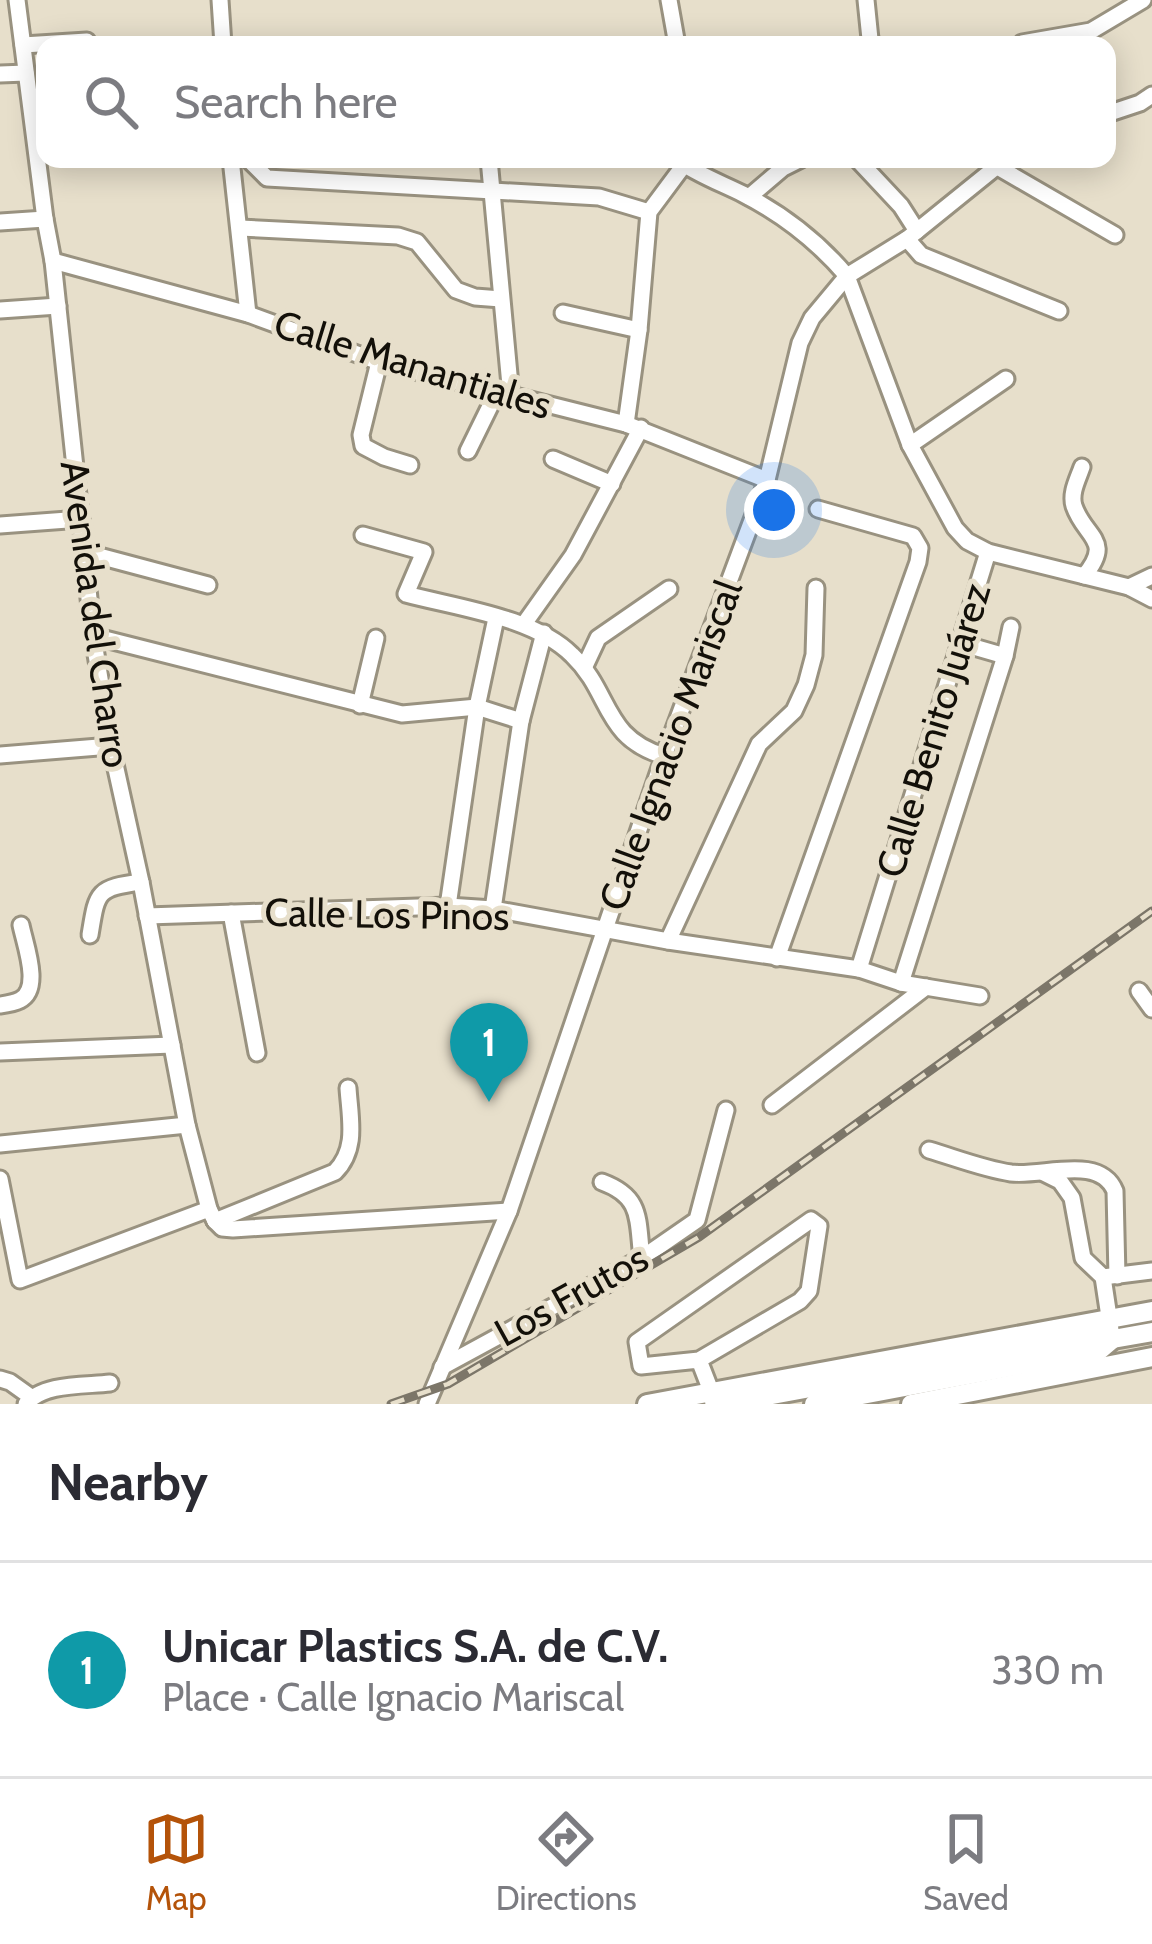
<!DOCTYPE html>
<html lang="en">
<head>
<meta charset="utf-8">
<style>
  :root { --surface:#fff; --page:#f7f7f7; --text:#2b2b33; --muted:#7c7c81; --line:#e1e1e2; --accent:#b45309 }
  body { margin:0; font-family:Cabin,sans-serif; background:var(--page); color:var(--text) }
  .you { position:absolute; left:774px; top:510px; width:42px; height:42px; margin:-30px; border:9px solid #fff; border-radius:50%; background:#1a73e8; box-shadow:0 0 0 18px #1a73e833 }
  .badge { display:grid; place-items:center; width:78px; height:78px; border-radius:50%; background:var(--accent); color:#fff; font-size:39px; font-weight:700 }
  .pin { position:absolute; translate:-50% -99px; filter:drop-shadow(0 3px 6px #0008) }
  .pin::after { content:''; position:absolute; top:63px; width:42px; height:36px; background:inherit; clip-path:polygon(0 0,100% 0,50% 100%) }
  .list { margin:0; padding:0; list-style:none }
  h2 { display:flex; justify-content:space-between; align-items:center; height:156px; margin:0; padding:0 48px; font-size:51px }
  h2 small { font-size:39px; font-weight:400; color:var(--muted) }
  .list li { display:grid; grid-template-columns:78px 1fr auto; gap:36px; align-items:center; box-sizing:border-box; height:216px; padding:0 48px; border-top:3px solid var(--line) }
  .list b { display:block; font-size:45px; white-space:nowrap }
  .list p { margin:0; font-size:39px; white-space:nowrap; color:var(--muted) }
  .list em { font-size:39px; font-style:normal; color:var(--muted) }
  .icon { flex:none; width:66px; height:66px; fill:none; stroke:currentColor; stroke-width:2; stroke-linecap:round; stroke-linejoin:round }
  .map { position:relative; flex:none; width:1152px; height:1404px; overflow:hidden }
  .search { position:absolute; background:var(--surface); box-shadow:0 6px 30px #0003; left:36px; right:36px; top:36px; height:132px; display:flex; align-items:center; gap:30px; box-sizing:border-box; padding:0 42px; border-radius:24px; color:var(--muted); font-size:45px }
  .sheet { height:372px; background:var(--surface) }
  nav { display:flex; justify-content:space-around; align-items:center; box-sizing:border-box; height:168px; border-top:3px solid var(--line); background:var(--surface); font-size:33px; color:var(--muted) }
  nav a { display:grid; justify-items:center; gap:6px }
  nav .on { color:var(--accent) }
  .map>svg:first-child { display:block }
</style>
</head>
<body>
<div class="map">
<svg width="1152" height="1404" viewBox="0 0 1152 1404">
  <rect width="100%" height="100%" fill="#e7dfcb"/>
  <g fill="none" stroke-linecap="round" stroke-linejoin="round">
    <g stroke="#999280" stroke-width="21">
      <g id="minor">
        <polyline points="17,0 45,219 53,261 93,636 111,746 141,882 187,1125 209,1209 215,1221"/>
        <polyline points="220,0 223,45"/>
        <polyline points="669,0 677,45"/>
        <polyline points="866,0 870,39 874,45"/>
        <polyline points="1022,43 1091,31 1143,0"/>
        <polyline points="23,45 87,41"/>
        <polyline points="0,74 26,73"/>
        <polyline points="1107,114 1140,103 1152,95"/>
        <polyline points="231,159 248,314"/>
        <polyline points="248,159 267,178 599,197 649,212"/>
        <polyline points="489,159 511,396"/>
        <path d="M676,159C696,174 721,183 743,194C782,214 819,243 847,276L910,445L955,528L967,541L988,552L1129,587L1152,599"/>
        <polyline points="857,159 901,206 917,231"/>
        <polyline points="996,166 1115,235"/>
        <polyline points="749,197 783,168 801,159"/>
        <polyline points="0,222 45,219"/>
        <polyline points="240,228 398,236 417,242 456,290 475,297 501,299"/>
        <polyline points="907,239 921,255 1059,311"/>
        <polyline points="53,261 248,314 379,362 626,424 767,480"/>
        <polyline points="0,310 58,306"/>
        <polyline points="563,313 639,330"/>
        <polyline points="379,362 361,435 363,446 384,457 410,465"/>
        <polyline points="626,424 639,330 649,212 684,165"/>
        <polyline points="910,445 1006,379"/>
        <polyline points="468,451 497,392"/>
        <polyline points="553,459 612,484"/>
        <path d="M1082,467C1078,479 1070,493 1074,506C1085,538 1114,540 1084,576"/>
        <polyline points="0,525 81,519"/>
        <path d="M363,535L424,552L406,594C458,608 534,617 572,655C612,693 602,737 664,756"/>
        <polyline points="84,552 208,585"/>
        <polyline points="1129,587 1152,576"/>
        <polyline points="524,624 573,555 641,428"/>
        <polyline points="93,636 402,714 477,707 521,721"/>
        <polyline points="960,643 1005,656"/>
        <polyline points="584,668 598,638 669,589"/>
        <polyline points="360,705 376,638"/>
        <polyline points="0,755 111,746"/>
        <polyline points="448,906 477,707 496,618"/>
        <polyline points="493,909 521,721 544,633"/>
        <polyline points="231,913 257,1053"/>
        <polyline points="147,916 448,906 493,909 668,941 859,969 901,983 980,996"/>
        <path d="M90,935C97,892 96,888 141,882"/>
        <polyline points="668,941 759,744 794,711 806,685 814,655 816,588"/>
        <polyline points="777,958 918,562 920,548 913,536 818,509"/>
        <polyline points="859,969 988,552"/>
        <polyline points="901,983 1005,656 1011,627"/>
        <polyline points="1139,991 1152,1009"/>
        <path d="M0,1005C7,1004 14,1003 20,1000C42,989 25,945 21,925"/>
        <polyline points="0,1052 172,1045"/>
        <polyline points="772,1105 926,987"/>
        <polyline points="0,1144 187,1125"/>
        <path d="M929,1150C956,1158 984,1169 1011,1173C1043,1177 1100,1154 1115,1191L1117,1276"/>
        <polyline points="1044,1173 1060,1181 1072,1198 1083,1258 1103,1277 1152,1271"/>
        <polyline points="0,1179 20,1280 209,1209"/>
        <path d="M602,1182C643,1197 637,1220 642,1258"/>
        <polyline points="215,1221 222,1228 233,1229 509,1211"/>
        <path d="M215,1221L335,1172C358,1149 350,1119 348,1088"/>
        <polyline points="1103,1277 1111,1330"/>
        <polyline points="699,1360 641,1366 637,1342 811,1220 819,1226 809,1291 800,1301 699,1360 711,1391 713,1404"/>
        <polyline points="442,1367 642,1258 697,1220 726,1110"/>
        <polyline points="0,1379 10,1382 31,1397"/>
        <path d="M26,1404C43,1383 84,1386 110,1383"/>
        <polyline points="427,1404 509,1211 664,756 767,480 800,343 812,318 847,276 907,239 1006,159"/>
      </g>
    </g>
    <g stroke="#999280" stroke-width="24">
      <g id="major">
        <polyline points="647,1404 1152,1311"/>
        <polyline points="723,1404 1098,1335 1113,1339 1152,1332"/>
        <polyline points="814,1404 1100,1350 1113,1339"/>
        <polyline points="911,1404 1152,1357"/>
      </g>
    </g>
    <use href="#minor" stroke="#fff" stroke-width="15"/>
    <use href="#major" stroke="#fff" stroke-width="18"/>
    <g stroke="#7c7669" stroke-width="9">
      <polyline id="rail" points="391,1404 448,1384 699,1237 1152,911"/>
    </g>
    <use href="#rail" stroke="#e7dfcb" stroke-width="4.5" stroke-dasharray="14" stroke-linecap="butt"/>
  </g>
  <g text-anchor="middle" stroke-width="10" stroke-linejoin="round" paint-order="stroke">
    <g font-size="39" fill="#131009" stroke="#e7dfcb">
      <text transform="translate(413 364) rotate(17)" y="14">Calle Manantiales</text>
      <text transform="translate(96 614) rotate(82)" y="14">Avenida del Charro</text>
      <text transform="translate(933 730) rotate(-73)" y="14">Calle Benito Juárez</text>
      <text transform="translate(670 745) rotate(-70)" y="14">Calle Ignacio Mariscal</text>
      <text transform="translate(387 914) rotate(1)" y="14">Calle Los Pinos</text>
      <text transform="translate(571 1295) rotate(-29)" y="14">Los Frutos</text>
    </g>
  </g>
</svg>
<div class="you"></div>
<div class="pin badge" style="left:489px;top:1102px;background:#0f9aa8">1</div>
<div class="search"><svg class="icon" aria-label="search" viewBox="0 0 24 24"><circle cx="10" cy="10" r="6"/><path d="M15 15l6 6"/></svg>Search here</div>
</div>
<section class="sheet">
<h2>Nearby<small></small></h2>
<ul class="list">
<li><span class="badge" style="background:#0f9aa8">1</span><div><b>Unicar Plastics S.A. de C.V.</b><p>Place · Calle Ignacio Mariscal</p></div><em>330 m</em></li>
</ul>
</section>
<nav>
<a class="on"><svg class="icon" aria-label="map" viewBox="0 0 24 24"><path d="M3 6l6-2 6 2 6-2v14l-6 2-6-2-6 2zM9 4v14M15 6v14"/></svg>Map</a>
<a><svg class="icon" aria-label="directions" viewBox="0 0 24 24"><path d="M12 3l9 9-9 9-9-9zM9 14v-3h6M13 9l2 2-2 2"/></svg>Directions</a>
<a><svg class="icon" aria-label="saved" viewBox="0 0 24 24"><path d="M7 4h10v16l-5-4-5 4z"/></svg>Saved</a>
</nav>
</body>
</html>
